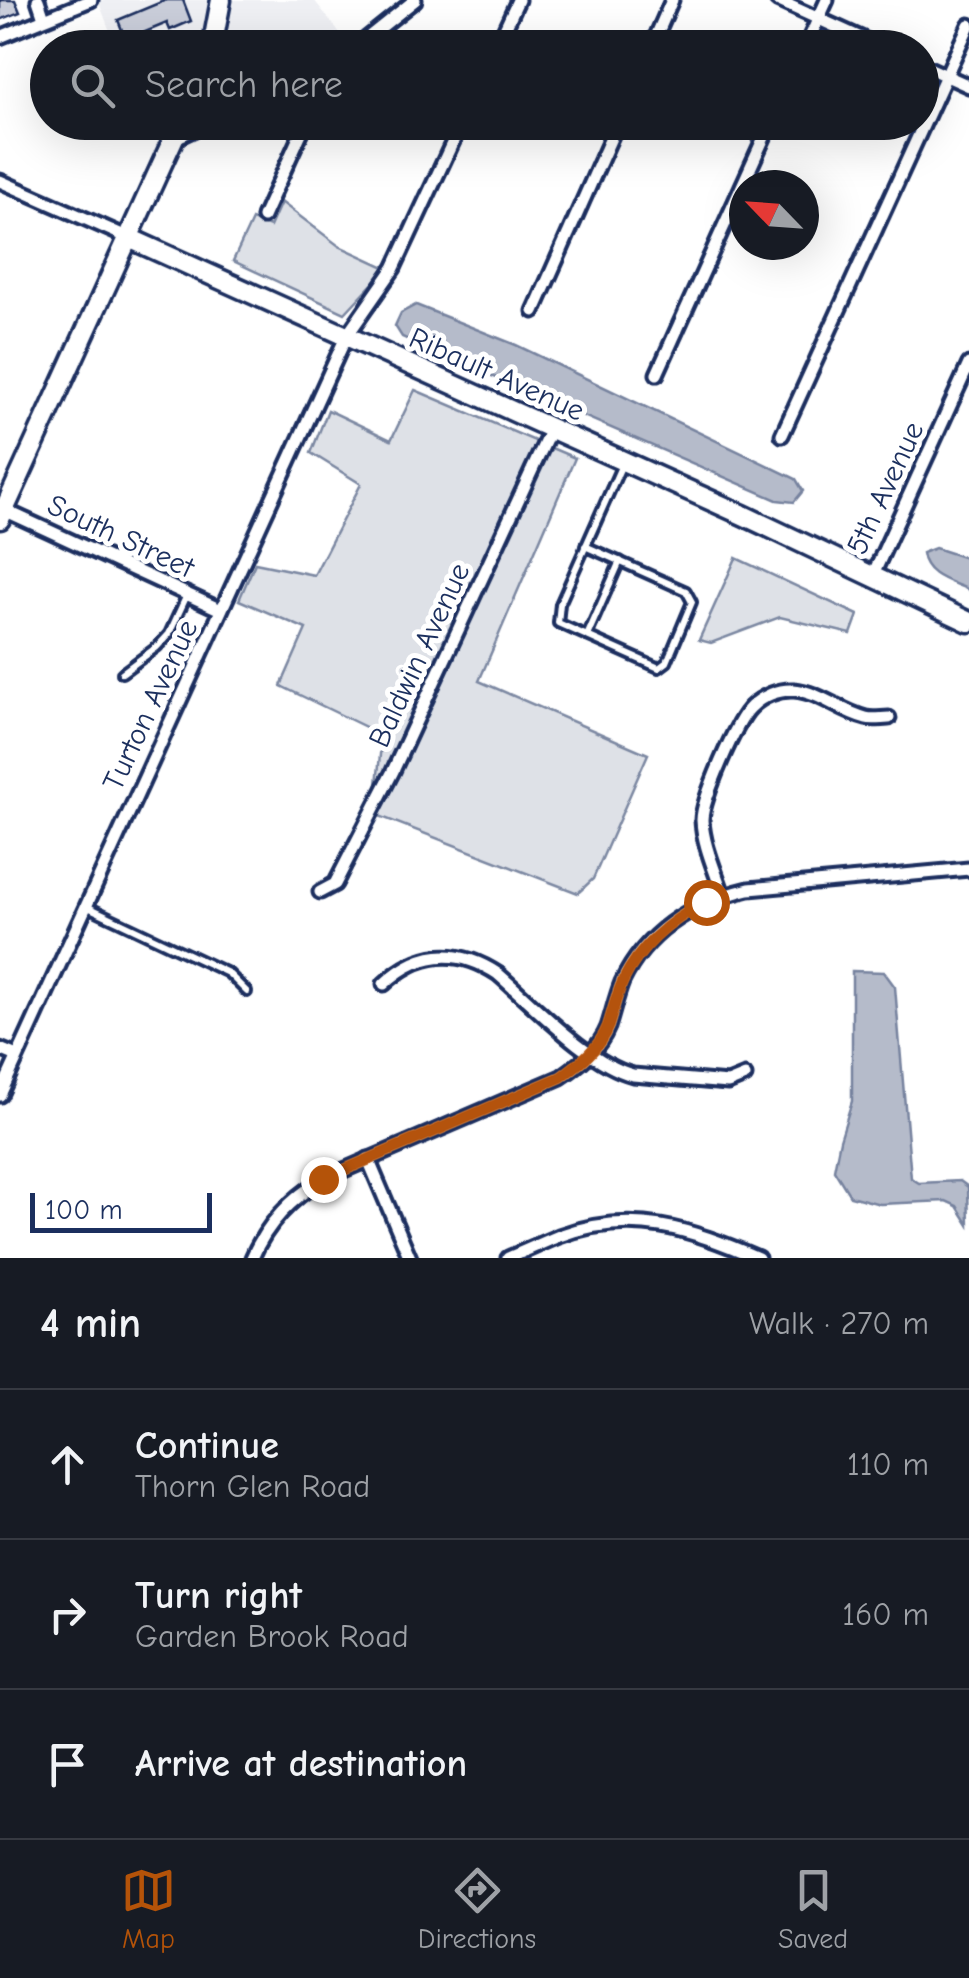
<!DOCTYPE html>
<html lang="en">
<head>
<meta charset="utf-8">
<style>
  :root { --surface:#171b24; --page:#242831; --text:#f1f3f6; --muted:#9ea1a6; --line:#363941; --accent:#b45309 }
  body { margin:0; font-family:"Comic Neue",sans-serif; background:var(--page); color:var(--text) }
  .compass { position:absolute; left:729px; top:170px; width:90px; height:90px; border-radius:50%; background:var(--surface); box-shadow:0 10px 40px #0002; rotate:295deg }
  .scale { position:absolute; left:30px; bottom:25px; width:182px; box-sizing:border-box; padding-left:10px; border:5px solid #1b2f5e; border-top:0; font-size:28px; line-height:35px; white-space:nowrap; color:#1b2f5e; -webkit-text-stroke:8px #fff; paint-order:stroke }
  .stop { position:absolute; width:30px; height:30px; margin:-22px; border:8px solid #b45309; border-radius:50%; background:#fff }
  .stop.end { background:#b45309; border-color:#fff; box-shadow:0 2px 10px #0008 }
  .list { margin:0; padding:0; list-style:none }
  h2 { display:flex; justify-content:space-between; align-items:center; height:130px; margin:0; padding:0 40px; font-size:42px }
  h2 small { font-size:32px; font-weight:400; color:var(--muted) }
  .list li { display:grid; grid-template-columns:65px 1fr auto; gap:30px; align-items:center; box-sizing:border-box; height:150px; padding:0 40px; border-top:2px solid var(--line) }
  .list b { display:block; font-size:38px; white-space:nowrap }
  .list p { margin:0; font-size:32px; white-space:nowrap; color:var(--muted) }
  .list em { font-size:32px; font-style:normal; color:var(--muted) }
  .icon { flex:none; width:55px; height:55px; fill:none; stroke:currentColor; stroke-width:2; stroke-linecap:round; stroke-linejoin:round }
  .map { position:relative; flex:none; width:969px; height:1258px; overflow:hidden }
  .search { position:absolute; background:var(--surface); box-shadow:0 10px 40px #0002; left:30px; right:30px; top:30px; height:110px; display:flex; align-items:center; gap:25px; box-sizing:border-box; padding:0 35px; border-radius:55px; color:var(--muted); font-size:38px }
  .sheet { height:580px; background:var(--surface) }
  nav { display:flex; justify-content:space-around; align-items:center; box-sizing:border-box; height:140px; border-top:2px solid var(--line); background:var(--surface); font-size:28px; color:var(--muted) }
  nav a { display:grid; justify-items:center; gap:5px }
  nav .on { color:var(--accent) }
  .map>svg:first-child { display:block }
</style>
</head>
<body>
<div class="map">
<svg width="969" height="1258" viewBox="0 0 969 1258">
  <rect width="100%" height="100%" fill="#fff"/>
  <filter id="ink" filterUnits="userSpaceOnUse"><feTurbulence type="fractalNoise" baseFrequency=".01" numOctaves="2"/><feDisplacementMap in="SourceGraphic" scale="20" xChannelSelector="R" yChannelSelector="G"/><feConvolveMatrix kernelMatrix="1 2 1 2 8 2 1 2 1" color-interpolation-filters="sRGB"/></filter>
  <g filter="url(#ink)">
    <g fill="#eff0f4">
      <polygon points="98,0 214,0 204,48 116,47"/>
      <polygon points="229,0 314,0 348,43 342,48 218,48"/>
    </g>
    <g fill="#dee1e7" stroke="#7c88a2" stroke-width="2.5">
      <polygon points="281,202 339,246 387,268 345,313 233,261 252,220 270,227"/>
      <polygon points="415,390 575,458 479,681 648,754 593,879 578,893 374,814 382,735 281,686 306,629 239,600 255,563 314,575 361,484 311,453 328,410 391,440"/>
      <polygon points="736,558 858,615 851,634 780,617 711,643 699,640"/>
    </g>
    <g fill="#b5bbca" stroke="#77839f" stroke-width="2.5">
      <polygon points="416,305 516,345 796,479 803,491 794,502 777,500 402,337 395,326 401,313"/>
      <path d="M935,548L969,559V590C949,581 925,576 922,553Z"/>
      <polygon points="852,971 884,972 895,987 911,1178 919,1183 960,1181 968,1187 969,1225 957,1206 946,1201 880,1204 850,1196 834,1170 840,1140 852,1101"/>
    </g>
    <g fill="#caceda" stroke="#1b2f5e" stroke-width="2.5">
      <polygon points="0,0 15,0 20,12 0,20"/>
      <polygon points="166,0 183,0 191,21 170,30 167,23 126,40 118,20"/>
    </g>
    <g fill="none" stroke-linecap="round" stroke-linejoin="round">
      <g stroke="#1b2f5e" stroke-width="14">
        <g id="lane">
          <polyline points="585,546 686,591 692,602 667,662 659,668 558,623 560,604 623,462"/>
          <polyline points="587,636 620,561"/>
          <polyline points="122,673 157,647 169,634 187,595"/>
          <polyline points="86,906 228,973 247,992"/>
        </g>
      </g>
      <g stroke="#1b2f5e" stroke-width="19">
        <g id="street">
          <polyline points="38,0 44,18"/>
          <polyline points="777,0 883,48"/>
          <polyline points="0,37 91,0"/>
          <polyline points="355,48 415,0"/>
          <polyline points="496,48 518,0"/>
          <polyline points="651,48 672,0"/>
          <polyline points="805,48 827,0"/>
          <polyline points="922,65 969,86"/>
          <polyline points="173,139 210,122"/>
          <polyline points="0,181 129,238"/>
          <polyline points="263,217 306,122"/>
          <polyline points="534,311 618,122"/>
          <polyline points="657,374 771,122"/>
          <polyline points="782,435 969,25"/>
          <polyline points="2,509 221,610"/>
          <polyline points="872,577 969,364"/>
          <polyline points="320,892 335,884 393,771 551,429"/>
          <path d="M723,895C716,872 703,845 702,820C702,800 736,721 751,707C762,696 779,689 794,690C820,692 841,712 866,718C873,720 882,718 889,718"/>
          <path d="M384,984C419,951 457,947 498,974C534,1005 589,1064 633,1075L728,1083L745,1076"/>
          <polyline points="0,1049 17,1056"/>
          <polyline points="0,1095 346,337 394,268 462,122"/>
          <polyline points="368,1159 410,1258"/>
          <path d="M252,1258C267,1223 291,1199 323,1179L561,1077C580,1064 599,1049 608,1027C613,1012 616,997 622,982C647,930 695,902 749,889L969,869"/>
          <path d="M508,1258C525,1251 542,1243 559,1236C633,1209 690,1229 758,1258"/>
        </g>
      </g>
      <g stroke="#1b2f5e" stroke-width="25">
        <g id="secondary">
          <polyline points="212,48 221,0"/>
          <polyline points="129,238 743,515 969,622"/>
          <polyline points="0,519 181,122"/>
        </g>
      </g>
      <use href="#lane" stroke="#fff" stroke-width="6"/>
      <use href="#street" stroke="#fff" stroke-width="11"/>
      <use href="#secondary" stroke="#fff" stroke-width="18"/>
    </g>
  </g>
  <g fill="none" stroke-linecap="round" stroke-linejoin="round" filter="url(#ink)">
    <path stroke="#b45309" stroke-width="12" d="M323,1179L561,1077C580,1063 599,1049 608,1026C613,1011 616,996 623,981C641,944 671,920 706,902"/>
  </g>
  <g text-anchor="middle" stroke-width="10" stroke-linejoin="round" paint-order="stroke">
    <g font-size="30" fill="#1b2f5e" stroke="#fff">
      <text transform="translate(497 374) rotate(24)" y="10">Ribault Avenue</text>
      <text transform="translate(885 488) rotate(-65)" y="10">5th Avenue</text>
      <text transform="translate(121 536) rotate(25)" y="10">South Street</text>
      <text transform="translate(419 655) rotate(-65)" y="10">Baldwin Avenue</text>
      <text transform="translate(150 705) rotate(-65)" y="10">Turton Avenue</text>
    </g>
  </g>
</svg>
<svg class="compass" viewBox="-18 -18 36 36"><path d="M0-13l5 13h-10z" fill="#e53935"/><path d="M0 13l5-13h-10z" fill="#9ea1a6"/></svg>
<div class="scale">100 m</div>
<div class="stop" style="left:706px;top:902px"></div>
<div class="stop end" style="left:323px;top:1179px"></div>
<div class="search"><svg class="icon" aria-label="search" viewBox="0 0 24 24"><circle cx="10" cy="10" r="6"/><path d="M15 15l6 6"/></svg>Search here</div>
</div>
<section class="sheet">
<h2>4 min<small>Walk · 270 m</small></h2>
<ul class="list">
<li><svg class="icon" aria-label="ahead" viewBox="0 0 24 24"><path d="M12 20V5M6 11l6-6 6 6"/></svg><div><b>Continue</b><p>Thorn Glen Road</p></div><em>110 m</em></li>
<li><svg class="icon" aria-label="right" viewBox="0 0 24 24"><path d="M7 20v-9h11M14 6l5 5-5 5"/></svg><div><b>Turn right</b><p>Garden Brook Road</p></div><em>160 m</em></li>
<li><svg class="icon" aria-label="arrive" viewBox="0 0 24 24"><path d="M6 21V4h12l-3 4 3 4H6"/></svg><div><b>Arrive at destination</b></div></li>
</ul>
</section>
<nav>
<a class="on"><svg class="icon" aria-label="map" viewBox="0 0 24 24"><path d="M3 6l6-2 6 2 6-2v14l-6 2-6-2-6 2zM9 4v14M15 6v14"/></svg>Map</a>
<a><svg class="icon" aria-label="directions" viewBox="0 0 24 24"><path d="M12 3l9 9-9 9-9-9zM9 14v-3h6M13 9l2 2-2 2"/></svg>Directions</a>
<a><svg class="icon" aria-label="saved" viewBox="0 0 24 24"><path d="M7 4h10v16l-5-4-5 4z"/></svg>Saved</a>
</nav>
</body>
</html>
